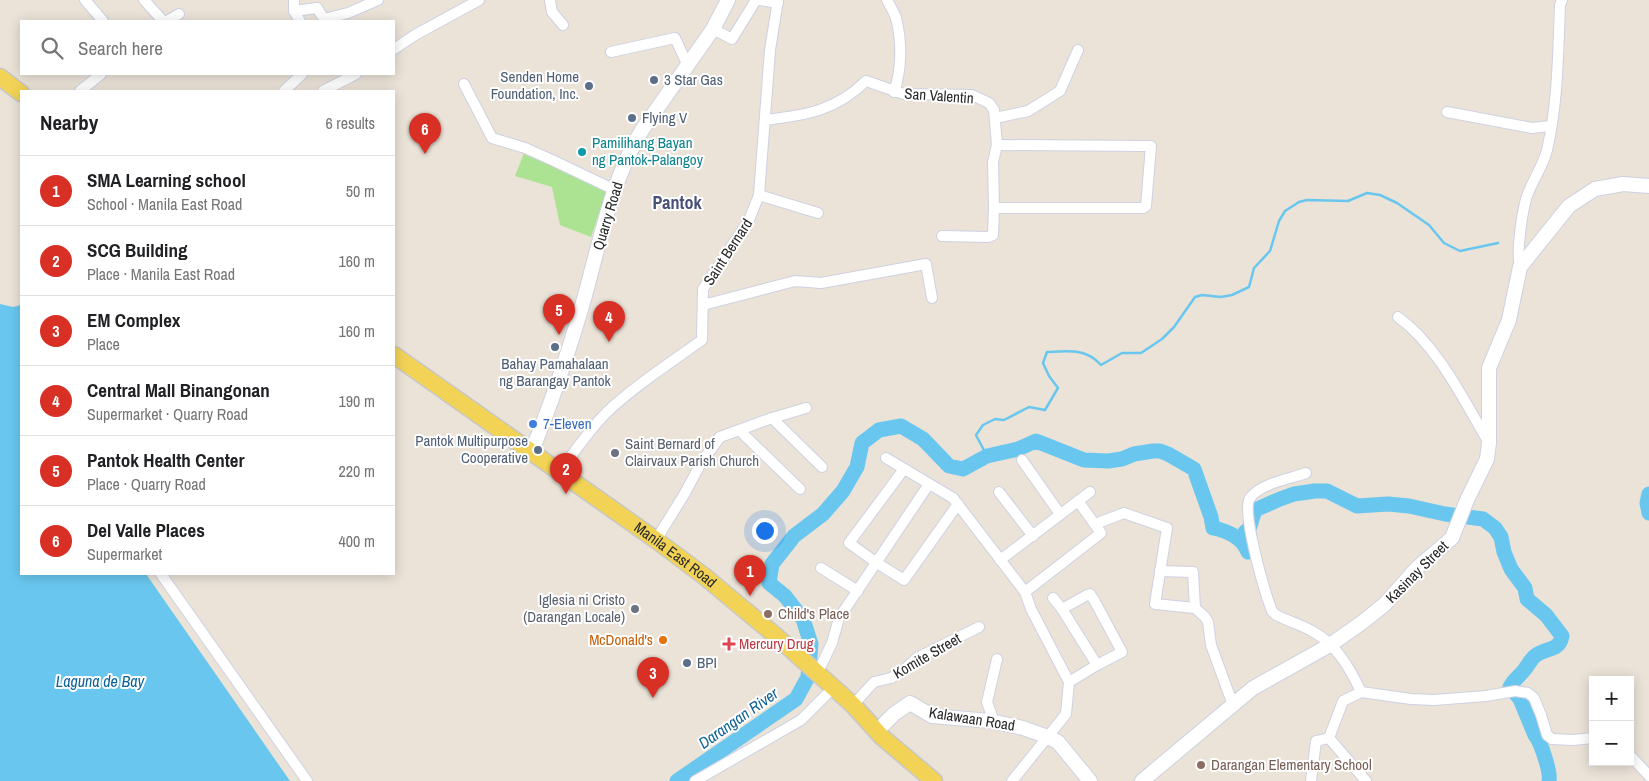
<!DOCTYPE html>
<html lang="en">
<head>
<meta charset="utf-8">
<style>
  :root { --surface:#fff; --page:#f6f6f6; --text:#202124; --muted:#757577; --line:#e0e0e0; --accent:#d93025 }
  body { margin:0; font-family:"Archivo Narrow",sans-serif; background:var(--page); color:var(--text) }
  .controls { position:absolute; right:15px; bottom:15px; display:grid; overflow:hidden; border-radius:0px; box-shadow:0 2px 12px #0003 }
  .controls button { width:45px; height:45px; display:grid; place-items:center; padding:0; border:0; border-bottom:1px solid var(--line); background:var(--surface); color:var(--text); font:25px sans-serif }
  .you { position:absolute; left:764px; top:530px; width:18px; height:18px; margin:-12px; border:4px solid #fff; border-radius:50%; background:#1a73e8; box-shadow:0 0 0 8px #1a73e833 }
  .badge { display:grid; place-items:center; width:32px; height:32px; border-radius:50%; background:var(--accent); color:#fff; font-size:16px; font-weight:700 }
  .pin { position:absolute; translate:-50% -41px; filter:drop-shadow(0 1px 2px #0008) }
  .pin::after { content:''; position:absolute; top:26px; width:18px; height:15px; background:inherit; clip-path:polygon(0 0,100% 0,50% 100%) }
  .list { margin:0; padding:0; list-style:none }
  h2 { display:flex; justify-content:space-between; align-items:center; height:65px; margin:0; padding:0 20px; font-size:21px }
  h2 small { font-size:16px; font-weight:400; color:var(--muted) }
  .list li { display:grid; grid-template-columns:32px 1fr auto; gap:15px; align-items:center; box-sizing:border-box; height:70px; padding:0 20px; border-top:1px solid var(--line) }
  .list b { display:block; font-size:19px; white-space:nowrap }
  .list p { margin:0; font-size:16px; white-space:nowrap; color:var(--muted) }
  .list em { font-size:16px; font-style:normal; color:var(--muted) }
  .icon { flex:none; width:28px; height:28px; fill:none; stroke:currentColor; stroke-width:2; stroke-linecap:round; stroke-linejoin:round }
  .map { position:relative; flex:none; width:1649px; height:781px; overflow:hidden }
  .search { position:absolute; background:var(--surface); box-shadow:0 2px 12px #0003; left:20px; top:20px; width:375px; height:55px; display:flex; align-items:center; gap:12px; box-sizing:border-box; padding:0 18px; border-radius:0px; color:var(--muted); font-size:19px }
  .panel { position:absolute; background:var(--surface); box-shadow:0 2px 12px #0003; left:20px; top:90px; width:375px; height:485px; border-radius:0px }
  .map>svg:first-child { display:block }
</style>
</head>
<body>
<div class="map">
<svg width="1649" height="781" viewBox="0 0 1649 781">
  <rect width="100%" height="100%" fill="#ebe3d8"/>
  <polygon fill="#abe393" points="524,153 553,165 607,190 591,237 560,225 552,187 515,176"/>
  <polygon fill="#69c7ef" points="0,304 13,307 21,305 21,574 146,574 290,781 0,781"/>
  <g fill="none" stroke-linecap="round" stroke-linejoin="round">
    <path stroke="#69c7ef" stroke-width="2.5" d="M987,456L976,435L983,425L995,419L1004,420L1029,407L1045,410L1058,388L1049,376L1043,363L1047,352C1069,351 1086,348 1101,365L1122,353H1141L1162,339L1174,327L1195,297L1202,295L1221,297L1232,295L1249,287L1254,268L1270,251L1279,221L1285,211L1299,202L1307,200L1348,201L1367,193L1380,195L1397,203L1429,225L1444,243L1460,251L1498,243"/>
    <g stroke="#69c7ef" stroke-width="15">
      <polyline points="1649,494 1647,503 1649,513"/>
      <path d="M1245,532L1249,529L1255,510L1280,499L1294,494L1315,491H1327L1357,506L1388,504L1409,506L1445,514L1483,519L1495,528L1501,537L1504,552L1511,569L1525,588L1527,599L1546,615L1562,636C1559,652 1546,647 1535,656C1531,659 1529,664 1525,669C1520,676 1514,679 1510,687L1520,699L1535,735C1541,742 1551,773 1549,781"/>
      <path d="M677,781L796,699L808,677L811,644L803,619L785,596L769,583L772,564L794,536L823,514L843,491L857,467L862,443L879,430L901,426L923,439L949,466L963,469L987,456L1018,449L1036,441L1084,460L1108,461L1122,459L1134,454L1153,451H1160L1168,454L1194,469L1211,517L1213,528C1228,531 1242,537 1248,552"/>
    </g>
    <g stroke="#ced1e1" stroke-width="12">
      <g id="street">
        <polyline points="85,0 103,21"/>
        <polyline points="144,0 163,21"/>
        <polyline points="294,0 294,11 300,21"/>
        <polyline points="550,0 552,12 563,25"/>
        <polyline points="760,0 778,3"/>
        <path d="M887,0C890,6 894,12 896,18C902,41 902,69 894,92"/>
        <polyline points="317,8 324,19 348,13 378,0"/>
        <polyline points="294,11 317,8"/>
        <polyline points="167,21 179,14"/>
        <polyline points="713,29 732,39 756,0"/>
        <polyline points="394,49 415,35 479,0"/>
        <polyline points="611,52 675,38 688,66"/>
        <polyline points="464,84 492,138 525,148 552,160 615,190"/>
        <polyline points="80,91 101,74"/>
        <polyline points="284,91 302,74"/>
        <polyline points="323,91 356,74"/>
        <polyline points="1447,112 1532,128 1551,126"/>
        <polyline points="995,118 1028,111 1060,91 1078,50"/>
        <path d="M765,120C807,115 835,111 866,81L904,94L972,95L989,103L994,110L997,145L993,162L994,208L993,235L988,237L942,236"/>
        <polyline points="759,195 818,213"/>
        <polyline points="994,208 1143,208 1146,206 1151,146 997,145"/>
        <path d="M1520,267C1516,253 1522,214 1526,199C1531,182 1543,167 1547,150C1558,103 1558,54 1560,5L1562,0"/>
        <polyline points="703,305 795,281 821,283 926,264 932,298"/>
        <path d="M1398,317C1438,346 1464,401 1489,443"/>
        <polyline points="772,418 822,467"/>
        <polyline points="739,430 800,489"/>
        <polyline points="886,458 953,498 1025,592 1031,609 1069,682 1066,714 1012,781"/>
        <polyline points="1022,460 1060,514"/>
        <polyline points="904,469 849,543 877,563 904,580 958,504"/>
        <path d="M559,473C574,452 589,430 607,412C636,385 670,363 702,340L703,289L749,220L759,195L770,50L778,0"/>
        <path d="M1306,473C1290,479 1261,483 1250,498C1241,512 1265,593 1272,611L1276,615C1288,621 1301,625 1312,631C1336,644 1350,668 1361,692"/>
        <polyline points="999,492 1033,536"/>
        <polyline points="1095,524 1124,513 1167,528 1155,604 1195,608"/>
        <polyline points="656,540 685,493 701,463 720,437 772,418 806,408"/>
        <polyline points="1000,560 1090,492"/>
        <polyline points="821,568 858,591"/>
        <polyline points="1160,571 1193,572 1195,608 1205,617 1208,622 1211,645 1233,705"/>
        <polyline points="161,574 307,781"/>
        <polyline points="1025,592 1101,533 1078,501"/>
        <polyline points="1053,598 1062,609"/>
        <polyline points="817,674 832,643 839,618 929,484"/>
        <polyline points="1069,682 1097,665 1122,652 1094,600 1090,594 1087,595 1062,609 1097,665"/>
        <polyline points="853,705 874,682 891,678 905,669 917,658 979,627"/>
        <polyline points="994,722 987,702 997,659"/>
        <polyline points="1329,738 1343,701 1361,692 1411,699 1434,700 1486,696 1515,691 1528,693 1534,698 1541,715 1547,735 1552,739 1573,740 1593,738"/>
        <polyline points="1329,738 1366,781"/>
        <polyline points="1630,755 1649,776"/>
        <polyline points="695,781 801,720 833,688"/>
        <polyline points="1311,781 1316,741 1329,738"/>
      </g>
    </g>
    <g stroke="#ced1e1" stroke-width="16">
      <g id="secondary">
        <path d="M531,453C552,402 569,351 584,299C600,242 611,181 642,130L713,29L728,0"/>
        <polyline points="877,731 894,714 910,703 932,716 990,721 1023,728 1048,737 1058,742 1090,781"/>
        <polyline points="1142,781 1253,688 1330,645 1364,621 1385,604 1418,567 1452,538 1467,500 1487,459 1489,443 1489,368 1509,320 1520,267 1569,206 1595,189 1623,184 1649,186"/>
      </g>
    </g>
    <g stroke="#c7c7c7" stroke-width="19">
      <g id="primary">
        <polyline points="0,77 21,93"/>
        <path id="s1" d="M394,355L656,540L704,576L776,636L853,705L882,737L934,781"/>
      </g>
    </g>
    <use href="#street" stroke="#fff" stroke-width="10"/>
    <use href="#secondary" stroke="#fff" stroke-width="14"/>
    <use href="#primary" stroke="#f2d356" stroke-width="16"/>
  </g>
  <g fill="#5c6f8a" stroke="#fff" stroke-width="2">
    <circle cx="654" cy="80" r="5"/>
    <circle cx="589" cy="86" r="5"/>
    <circle cx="632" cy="118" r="5"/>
    <circle cx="555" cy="347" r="5"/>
    <circle cx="538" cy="450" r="5"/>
    <circle cx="687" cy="663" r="5"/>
  </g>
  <circle fill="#0f9aa8" stroke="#fff" stroke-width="2" cx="582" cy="152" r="5"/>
  <circle fill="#3f7fe0" stroke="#fff" stroke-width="2" cx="533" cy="424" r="5"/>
  <g fill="#6b7280" stroke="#fff" stroke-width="2">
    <circle cx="615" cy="453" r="5"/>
    <circle cx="635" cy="609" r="5"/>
  </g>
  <g fill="#8d6e63" stroke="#fff" stroke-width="2">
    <circle cx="768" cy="614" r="5"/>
    <circle cx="1201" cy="765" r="5"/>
  </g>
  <circle fill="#e8710a" stroke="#fff" stroke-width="2" cx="663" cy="640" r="5"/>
  <path fill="#e0444e" stroke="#fff" stroke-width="2" d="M726.5 636.5h5v5h5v5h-5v5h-5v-5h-5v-5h5z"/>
  <g text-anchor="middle" stroke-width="4" stroke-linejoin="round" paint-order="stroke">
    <g font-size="15" fill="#4e5e75" stroke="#fff" text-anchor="start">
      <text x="579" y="82" text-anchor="end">Senden Home<tspan x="579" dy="17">Foundation, Inc.</tspan></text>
      <text x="664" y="85">3 Star Gas</text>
      <text x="642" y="123">Flying V</text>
      <text x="555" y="369" text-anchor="middle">Bahay Pamahalaan<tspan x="555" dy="17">ng Barangay Pantok</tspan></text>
      <text x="528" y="446" text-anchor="end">Pantok Multipurpose<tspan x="528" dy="17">Cooperative</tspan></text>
      <text x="697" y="668">BPI</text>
    </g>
    <g font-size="15" fill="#282828" stroke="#fff">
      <text transform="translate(939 96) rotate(4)" y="5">San Valentin</text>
      <text transform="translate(608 216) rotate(-73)" y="5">Quarry Road</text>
      <text transform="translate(728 252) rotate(-57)" y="5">Saint Bernard</text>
      <text dy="5" stroke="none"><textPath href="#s1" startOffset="345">Manila East Road</textPath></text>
      <text transform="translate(1417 572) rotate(-45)" y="5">Kasinay Street</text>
      <text transform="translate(927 656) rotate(-30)" y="5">Komite Street</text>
      <text transform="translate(972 719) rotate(9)" y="5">Kalawaan Road</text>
    </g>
    <g font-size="15" fill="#0d838f" stroke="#fff" text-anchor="start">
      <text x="592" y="148">Pamilihang Bayan<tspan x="592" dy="17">ng Pantok-Palangoy</tspan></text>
    </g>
    <g font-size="15" fill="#366cbe" stroke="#fff" text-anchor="start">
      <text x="543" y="429">7-Eleven</text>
    </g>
    <g font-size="15" fill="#5b616d" stroke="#fff" text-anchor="start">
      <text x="625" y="449">Saint Bernard of<tspan x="625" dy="17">Clairvaux Parish Church</tspan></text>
      <text x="625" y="605" text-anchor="end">Iglesia ni Cristo<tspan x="625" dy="17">(Darangan Locale)</tspan></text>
    </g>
    <g font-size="15" fill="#785e54" stroke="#fff" text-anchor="start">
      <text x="778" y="619">Child's Place</text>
      <text x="1211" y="770">Darangan Elementary School</text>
    </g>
    <g font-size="15" fill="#c56008" stroke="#fff" text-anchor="end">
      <text x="653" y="645">McDonald's</text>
    </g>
    <g font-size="15" fill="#be3a42" stroke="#fff" text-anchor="start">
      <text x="739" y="649">Mercury Drug</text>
    </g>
    <g font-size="16" font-style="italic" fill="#0b6298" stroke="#fff">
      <text x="100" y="687">Laguna de Bay</text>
      <text transform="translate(738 718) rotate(-35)" y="6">Darangan River</text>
    </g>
    <g font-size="18" font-weight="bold" fill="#484f78" stroke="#fff">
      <text x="677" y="209">Pantok</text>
    </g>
  </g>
</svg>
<div class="controls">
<button>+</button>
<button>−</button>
</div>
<div class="you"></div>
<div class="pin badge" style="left:750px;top:596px">1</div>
<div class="pin badge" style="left:566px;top:494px">2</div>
<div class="pin badge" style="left:653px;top:698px">3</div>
<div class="pin badge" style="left:609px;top:342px">4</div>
<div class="pin badge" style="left:559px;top:335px">5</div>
<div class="pin badge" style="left:425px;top:154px">6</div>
<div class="search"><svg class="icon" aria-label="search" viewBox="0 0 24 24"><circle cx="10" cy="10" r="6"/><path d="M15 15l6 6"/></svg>Search here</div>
<section class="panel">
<h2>Nearby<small>6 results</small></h2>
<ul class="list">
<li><span class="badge">1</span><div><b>SMA Learning school</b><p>School · Manila East Road</p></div><em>50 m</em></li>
<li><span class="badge">2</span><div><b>SCG Building</b><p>Place · Manila East Road</p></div><em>160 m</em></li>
<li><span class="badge">3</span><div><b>EM Complex</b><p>Place</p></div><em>160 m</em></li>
<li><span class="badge">4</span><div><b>Central Mall Binangonan</b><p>Supermarket · Quarry Road</p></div><em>190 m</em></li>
<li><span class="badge">5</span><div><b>Pantok Health Center</b><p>Place · Quarry Road</p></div><em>220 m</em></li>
<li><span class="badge">6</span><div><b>Del Valle Places</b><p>Supermarket</p></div><em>400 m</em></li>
</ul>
</section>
</div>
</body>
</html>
